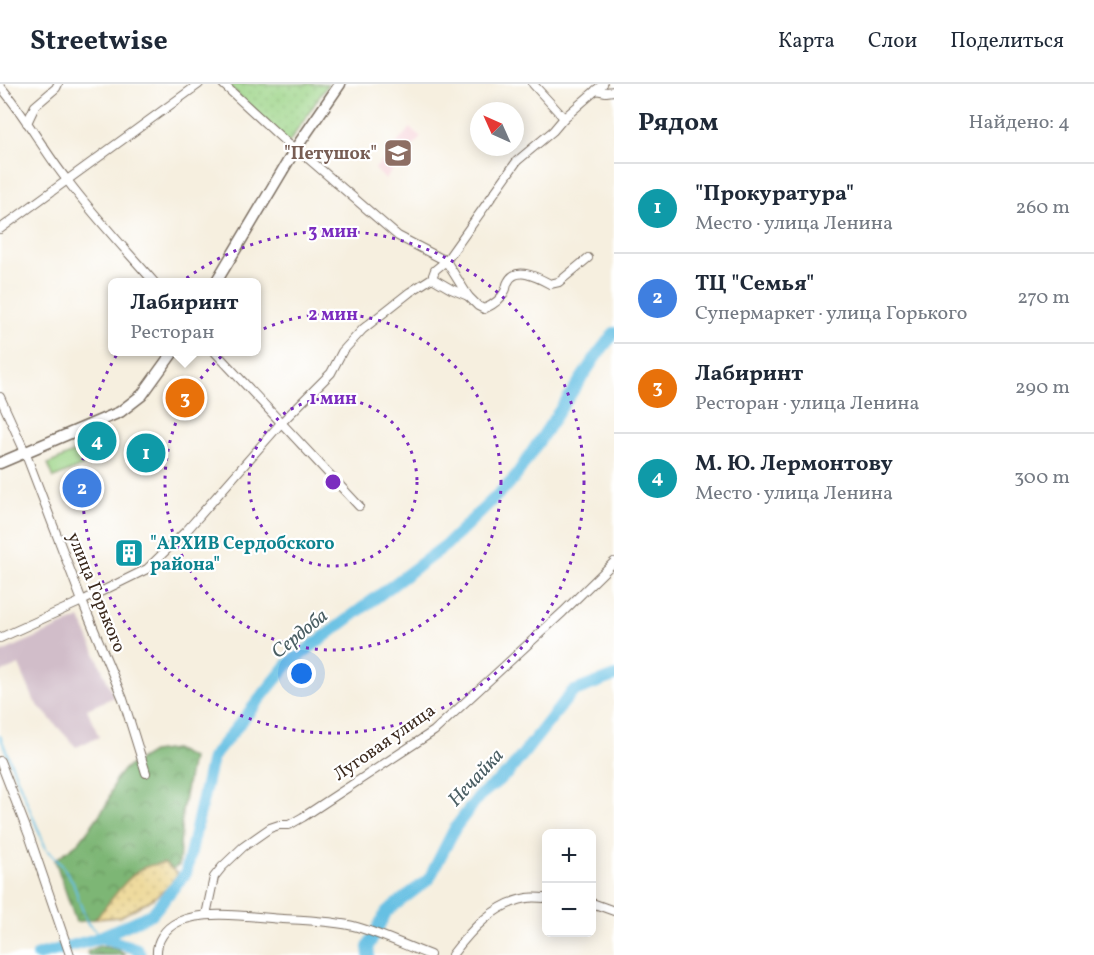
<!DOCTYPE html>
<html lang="ru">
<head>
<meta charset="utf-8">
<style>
  :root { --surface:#fff; --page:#f6f6f7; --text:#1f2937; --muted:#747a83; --line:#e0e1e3; --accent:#b5179e }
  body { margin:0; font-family:Vollkorn,serif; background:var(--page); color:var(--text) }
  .controls { position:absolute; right:18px; bottom:18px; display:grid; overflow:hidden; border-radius:9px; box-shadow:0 3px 15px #0003 }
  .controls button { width:54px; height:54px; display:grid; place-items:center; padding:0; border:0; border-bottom:2px solid var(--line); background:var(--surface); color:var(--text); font:30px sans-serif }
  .compass { position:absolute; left:470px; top:18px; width:54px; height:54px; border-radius:50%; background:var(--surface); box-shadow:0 3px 15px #0003; rotate:315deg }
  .you { position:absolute; left:302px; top:590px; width:21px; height:21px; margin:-15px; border:4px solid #fff; border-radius:50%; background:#1a73e8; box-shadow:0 0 0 9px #1a73e833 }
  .badge { display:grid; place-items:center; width:39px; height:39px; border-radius:50%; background:var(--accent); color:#fff; font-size:20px; font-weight:700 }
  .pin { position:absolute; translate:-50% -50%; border:3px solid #fff; box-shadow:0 2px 6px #0006 }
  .popup { position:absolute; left:108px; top:194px; width:153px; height:78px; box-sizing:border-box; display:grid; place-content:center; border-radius:9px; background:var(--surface); filter:drop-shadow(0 2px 4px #0005); font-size:20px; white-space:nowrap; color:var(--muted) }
  .popup b { font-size:22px; color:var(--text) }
  .popup::after { content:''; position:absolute; left:50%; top:100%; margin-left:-12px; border:12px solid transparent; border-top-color:var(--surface) }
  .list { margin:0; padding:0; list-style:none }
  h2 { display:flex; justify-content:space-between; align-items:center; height:78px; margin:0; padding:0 24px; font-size:26px }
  h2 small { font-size:20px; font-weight:400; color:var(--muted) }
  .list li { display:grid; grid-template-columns:39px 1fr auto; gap:18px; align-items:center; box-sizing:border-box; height:90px; padding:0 24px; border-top:2px solid var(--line) }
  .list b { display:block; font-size:22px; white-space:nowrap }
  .list p { margin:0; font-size:20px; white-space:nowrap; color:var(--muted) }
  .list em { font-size:20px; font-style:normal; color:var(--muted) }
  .map { position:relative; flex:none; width:614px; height:871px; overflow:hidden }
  header { display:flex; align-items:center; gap:36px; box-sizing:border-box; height:84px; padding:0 30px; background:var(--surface); border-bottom:2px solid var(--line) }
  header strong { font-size:28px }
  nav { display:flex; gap:33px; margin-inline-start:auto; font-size:21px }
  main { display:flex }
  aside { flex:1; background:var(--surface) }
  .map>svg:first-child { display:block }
</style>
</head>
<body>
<header>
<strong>Streetwise</strong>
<nav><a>Карта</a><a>Слои</a><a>Поделиться</a></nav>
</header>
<main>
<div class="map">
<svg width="614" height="871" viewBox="0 0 614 871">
  <defs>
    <pattern id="forest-crowns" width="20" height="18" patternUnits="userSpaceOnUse" patternTransform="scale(1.5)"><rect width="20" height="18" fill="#7db674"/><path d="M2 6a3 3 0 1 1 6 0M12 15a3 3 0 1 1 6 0" fill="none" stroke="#68945f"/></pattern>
    <pattern id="sand-dots" width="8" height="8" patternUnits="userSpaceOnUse" patternTransform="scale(1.5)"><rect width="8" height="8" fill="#eeda9e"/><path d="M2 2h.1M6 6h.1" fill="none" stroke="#cdbb88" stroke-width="1.8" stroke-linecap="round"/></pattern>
    <pattern id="park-dots" width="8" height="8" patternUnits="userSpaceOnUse" patternTransform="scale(1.5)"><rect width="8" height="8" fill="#9cd487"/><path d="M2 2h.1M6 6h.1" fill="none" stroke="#87b674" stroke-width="1.8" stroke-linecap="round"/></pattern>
  </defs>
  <rect width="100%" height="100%" fill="#fff"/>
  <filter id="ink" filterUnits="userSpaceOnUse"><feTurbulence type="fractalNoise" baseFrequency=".0167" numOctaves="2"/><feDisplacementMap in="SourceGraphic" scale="12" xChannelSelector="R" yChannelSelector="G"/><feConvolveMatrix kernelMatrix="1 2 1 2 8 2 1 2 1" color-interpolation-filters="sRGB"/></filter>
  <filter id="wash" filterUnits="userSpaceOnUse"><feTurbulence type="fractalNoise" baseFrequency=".008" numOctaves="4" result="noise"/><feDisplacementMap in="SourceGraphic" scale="24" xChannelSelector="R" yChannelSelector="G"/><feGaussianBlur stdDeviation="1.35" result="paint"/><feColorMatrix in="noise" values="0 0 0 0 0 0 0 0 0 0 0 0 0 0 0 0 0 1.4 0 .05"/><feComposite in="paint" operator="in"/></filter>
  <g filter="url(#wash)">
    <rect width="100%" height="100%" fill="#f6efdf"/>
    <polygon fill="#f6cfd7" points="410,44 421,53 385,95 375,85"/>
    <polygon fill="#d1bdc9" points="80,534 114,613 87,625 99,653 76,663 35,618 19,581 0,589 0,569"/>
    <polygon fill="#9cd487" stroke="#6c7f52" stroke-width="1.5" points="93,360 99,374 54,394 48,380"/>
    <g fill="url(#forest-crowns)" stroke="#5c7049" stroke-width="1.5">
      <polygon points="174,665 192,674 182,728 179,781 173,785 164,779 146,783 126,798 108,821 95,835 76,838 55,776 79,758 92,741 107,720 115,696 124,685 152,668"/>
      <polygon points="99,862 117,865 125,871 88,871 87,868"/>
    </g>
    <path fill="url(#sand-dots)" stroke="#94825e" stroke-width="1.5" d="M164,779L178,790L167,804L152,815L120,833L95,835C111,818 124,794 145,783C150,781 158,780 164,779Z"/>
    <polygon fill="url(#park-dots)" stroke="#6c7f52" stroke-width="1.5" points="227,0 328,0 288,60"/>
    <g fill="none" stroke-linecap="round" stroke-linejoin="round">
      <polyline stroke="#66c0e3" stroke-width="2" points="0,652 46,765 61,780 73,798 79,817 88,840 102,852"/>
      <g stroke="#66c0e3" stroke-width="12">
        <polyline points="100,853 137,865 140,871"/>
        <polyline points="38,871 93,856 152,830 186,789 212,674 288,580 446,461 513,396 597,271 614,249"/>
        <polyline points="369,871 368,863 386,828 429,795 455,744 479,712 509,688 572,608 614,592"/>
      </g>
    </g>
  </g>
  <g filter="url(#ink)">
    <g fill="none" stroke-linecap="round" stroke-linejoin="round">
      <g stroke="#7c6f62" stroke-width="10">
        <g id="minor">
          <path d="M223,0L288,60L296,64L398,152L446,177L468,212L478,222L484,225C493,221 501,216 505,207C507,204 506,201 508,198C516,181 539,194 550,200L559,198L588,174"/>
          <polyline points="533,0 564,34"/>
          <path d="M0,2C25,31 43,66 67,96C94,132 125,165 154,198"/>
          <polyline points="596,6 606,8 614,7"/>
          <polyline points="27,39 35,22 56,4 58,0"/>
          <polyline points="0,145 199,0"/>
          <polyline points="432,194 451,205 468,212"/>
          <polyline points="215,268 359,422"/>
          <polyline points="0,313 25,368 82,517 123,615 146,689"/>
          <polyline points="0,554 82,517 147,485 188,445 281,339 331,289 342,268 363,245 410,208 432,194 435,186 446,177 517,77 553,47 564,34 603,0"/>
          <polyline points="0,677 30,754 70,871"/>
          <polyline points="592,819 614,827"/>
          <polyline points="206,831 214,793 222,783 243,763 270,744 279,741 289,741 303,733 434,647 563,528 614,478"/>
          <path d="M157,871C156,857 165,844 178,838C205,825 253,833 283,835C305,836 336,837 357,843C381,850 406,862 430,871"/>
          <path d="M452,871C471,846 494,820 527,814C533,813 540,814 546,814"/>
        </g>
      </g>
      <g stroke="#7c6f62" stroke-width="13">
        <g id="major">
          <polyline points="216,198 296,64 340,0"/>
          <polyline points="0,379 120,328 142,311 173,268"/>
        </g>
      </g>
      <use href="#minor" stroke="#fff" stroke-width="8"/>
      <use href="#major" stroke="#fff" stroke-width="10"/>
    </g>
  </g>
  <g fill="none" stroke="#7b2cbf" stroke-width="3" stroke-dasharray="3 6">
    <circle cx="333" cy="398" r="84"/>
    <circle cx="333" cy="398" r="168"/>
    <circle cx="333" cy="398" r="251"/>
  </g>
  <defs>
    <g id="school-square" transform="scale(1.5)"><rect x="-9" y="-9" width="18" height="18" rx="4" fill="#8d6e63" stroke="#fff"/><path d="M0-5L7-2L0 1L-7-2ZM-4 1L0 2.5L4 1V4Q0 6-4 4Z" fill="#fff"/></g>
    <g id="building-square" transform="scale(1.5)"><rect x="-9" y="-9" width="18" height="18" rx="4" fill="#0f9aa8" stroke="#fff"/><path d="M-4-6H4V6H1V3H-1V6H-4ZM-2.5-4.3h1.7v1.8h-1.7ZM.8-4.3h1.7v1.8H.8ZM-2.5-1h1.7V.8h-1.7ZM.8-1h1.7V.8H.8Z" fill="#fff"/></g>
  </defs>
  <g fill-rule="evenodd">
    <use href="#school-square" x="398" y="69"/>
    <use href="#building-square" x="129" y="469"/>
  </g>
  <g text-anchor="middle" stroke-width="4.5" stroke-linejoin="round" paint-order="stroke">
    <g font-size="18" font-weight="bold" fill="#785e54" stroke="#fff" text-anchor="end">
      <text x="377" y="75">"Петушок"</text>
    </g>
    <g font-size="18" font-weight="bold" fill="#0d838f" stroke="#fff" text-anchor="start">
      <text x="150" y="465">"АРХИВ Сердобского<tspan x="150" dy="21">района"</tspan></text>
    </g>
    <g font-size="18" fill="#3b2a1e" stroke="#fff">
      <text transform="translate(97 508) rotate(68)" y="6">улица Горького</text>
      <text transform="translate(384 658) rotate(-35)" y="6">Луговая улица</text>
    </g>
    <g font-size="20" font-style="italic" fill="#4a5e63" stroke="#fff">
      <text transform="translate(299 549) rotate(-39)" y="7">Сердоба</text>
      <text transform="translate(475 693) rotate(-47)" y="7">Нечайка</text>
    </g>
  </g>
  <circle cx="333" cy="398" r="9" fill="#7b2cbf" stroke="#fff" stroke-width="3"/>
  <g font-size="18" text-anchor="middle" font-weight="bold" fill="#7b2cbf" stroke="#fff" stroke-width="4.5" stroke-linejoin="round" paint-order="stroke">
    <text x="333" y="153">3 мин</text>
    <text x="333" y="236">2 мин</text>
    <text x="333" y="320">1 мин</text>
  </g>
</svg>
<div class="controls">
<button>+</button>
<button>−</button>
</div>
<svg class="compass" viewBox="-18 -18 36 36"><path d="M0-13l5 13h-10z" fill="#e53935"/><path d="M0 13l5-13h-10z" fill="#747a83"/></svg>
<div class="you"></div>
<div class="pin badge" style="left:146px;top:369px;background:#0f9aa8">1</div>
<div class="pin badge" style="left:82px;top:404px;background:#3f7fe0">2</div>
<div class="pin badge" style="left:185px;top:314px;background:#e8710a">3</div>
<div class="popup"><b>Лабиринт</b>Ресторан</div>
<div class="pin badge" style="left:97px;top:357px;background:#0f9aa8">4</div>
</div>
<aside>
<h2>Рядом<small>Найдено: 4</small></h2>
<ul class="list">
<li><span class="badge" style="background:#0f9aa8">1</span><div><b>&quot;Прокуратура&quot;</b><p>Место · улица Ленина</p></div><em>260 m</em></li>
<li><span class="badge" style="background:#3f7fe0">2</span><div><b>ТЦ &quot;Семья&quot;</b><p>Супермаркет · улица Горького</p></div><em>270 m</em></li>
<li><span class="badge" style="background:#e8710a">3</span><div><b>Лабиринт</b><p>Ресторан · улица Ленина</p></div><em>290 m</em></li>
<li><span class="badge" style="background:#0f9aa8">4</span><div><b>М. Ю. Лермонтову</b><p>Место · улица Ленина</p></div><em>300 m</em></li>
</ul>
</aside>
</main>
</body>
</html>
